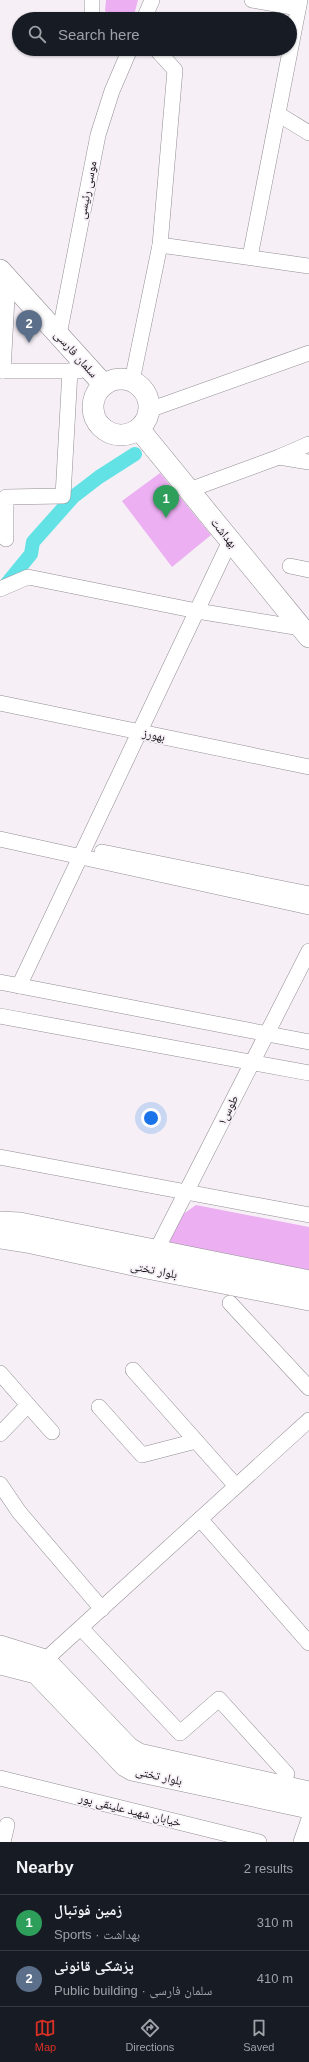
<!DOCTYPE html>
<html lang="en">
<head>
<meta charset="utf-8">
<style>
  :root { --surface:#171b24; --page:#242831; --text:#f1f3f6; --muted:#9ea1a6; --line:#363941; --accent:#d93025 }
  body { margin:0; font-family:Arial,"Noto Naskh Arabic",sans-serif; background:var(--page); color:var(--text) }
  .you { position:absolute; left:151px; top:1118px; width:14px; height:14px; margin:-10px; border:3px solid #fff; border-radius:50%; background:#1a73e8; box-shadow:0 0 0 6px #1a73e833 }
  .badge { display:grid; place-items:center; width:26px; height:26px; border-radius:50%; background:var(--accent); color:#fff; font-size:13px; font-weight:700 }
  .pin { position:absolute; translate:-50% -33px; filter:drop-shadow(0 1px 2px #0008) }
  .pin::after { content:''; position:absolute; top:21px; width:14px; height:12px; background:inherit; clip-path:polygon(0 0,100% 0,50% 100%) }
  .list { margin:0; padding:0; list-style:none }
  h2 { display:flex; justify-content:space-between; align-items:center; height:52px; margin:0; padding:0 16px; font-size:17px }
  h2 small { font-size:13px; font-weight:400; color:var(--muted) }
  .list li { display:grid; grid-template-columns:26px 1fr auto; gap:12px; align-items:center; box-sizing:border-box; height:56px; padding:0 16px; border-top:1px solid var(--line) }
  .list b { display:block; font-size:15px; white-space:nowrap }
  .list p { margin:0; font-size:13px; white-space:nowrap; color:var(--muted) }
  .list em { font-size:13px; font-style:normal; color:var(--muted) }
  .icon { flex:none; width:22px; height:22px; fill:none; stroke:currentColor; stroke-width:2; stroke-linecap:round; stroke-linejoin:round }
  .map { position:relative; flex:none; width:309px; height:1842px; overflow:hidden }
  .search { position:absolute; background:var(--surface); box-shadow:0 1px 3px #0004; left:12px; right:12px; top:12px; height:44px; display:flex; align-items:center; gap:10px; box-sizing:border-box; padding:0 14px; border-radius:22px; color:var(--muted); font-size:15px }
  .sheet { height:164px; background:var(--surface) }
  nav { display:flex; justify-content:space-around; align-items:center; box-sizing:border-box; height:56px; border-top:1px solid var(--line); background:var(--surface); font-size:11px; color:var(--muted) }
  nav a { display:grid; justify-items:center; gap:2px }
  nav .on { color:var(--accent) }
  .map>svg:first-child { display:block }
</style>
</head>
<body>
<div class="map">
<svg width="309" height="1842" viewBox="0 0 309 1842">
  <rect width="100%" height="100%" fill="#f6f0f6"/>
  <g fill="#ebaff2">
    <polygon points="106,0 138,0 133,19 121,19 105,11"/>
    <polygon points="160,473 211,535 172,567 122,501"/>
    <polygon points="196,1205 309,1227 309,1270 162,1241 172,1222"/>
  </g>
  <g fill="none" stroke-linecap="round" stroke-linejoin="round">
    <polyline stroke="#62e2e5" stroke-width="14" points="3,588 31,554 33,542 73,497 99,477 135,454"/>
    <g stroke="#928d93" stroke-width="16">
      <g id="street">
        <polyline points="252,0 298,8"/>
        <polyline points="92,19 92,0"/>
        <polyline points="144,19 152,0"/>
        <polyline points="278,114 309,133"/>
        <polyline points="160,245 309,266"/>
        <polyline points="250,257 300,0"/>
        <polyline points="59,335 98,135 112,91 130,49"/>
        <polyline points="0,371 79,371"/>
        <polyline points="3,371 8,279"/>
        <polyline points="132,381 160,245 175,70 156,49"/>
        <polyline points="149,410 309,353"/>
        <polyline points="279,457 309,462"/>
        <polyline points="189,490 279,457 309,444"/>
        <polyline points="6,539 6,497 63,496 70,371"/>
        <polyline points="290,566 309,570"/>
        <polyline points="0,589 28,577 197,611 301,628"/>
        <polyline points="0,703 309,767"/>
        <polyline points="0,839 309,907"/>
        <polyline points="102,852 309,894"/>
        <polyline points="0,982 309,1042"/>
        <polyline points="19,986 230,541"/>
        <polyline points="0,1016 309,1073"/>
        <polyline points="0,1157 309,1215"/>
        <polyline points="152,1259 309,951"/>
        <polyline points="230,1303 309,1388"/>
        <polyline points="133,1370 236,1486"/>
        <polyline points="0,1373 28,1405 0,1434"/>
        <polyline points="28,1405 52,1432"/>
        <polyline points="99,1407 142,1455 196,1441"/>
        <polyline points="0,1484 19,1512 102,1609"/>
        <polyline points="200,1519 309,1643"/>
        <polyline points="81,1628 180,1733 219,1699 287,1774"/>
        <polyline points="40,1668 45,1660 309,1420"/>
        <polyline points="0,1778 259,1842"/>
        <polyline points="3,1842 7,1825"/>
        <polyline points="301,1842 309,1819"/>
      </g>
    </g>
    <g stroke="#928d93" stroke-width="22">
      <g id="secondary">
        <polyline points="0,270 104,385"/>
        <circle cx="121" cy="407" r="28"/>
        <polyline points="139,429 309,637"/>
        <polyline points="0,1222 20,1223 309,1281"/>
        <polyline points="0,1238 27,1242 147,1268 309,1300"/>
        <polyline points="0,1646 45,1660 129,1748 139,1754 309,1792"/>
        <polyline points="0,1664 36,1673 125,1766 132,1770 309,1808"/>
      </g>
    </g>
    <use href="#street" stroke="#fff" stroke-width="15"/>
    <use href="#secondary" stroke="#fff" stroke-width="21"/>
  </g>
  <g text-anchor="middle" stroke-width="3.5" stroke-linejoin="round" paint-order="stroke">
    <g font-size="12" fill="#121012" stroke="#f6f0f6">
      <text transform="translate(87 190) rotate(-79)" y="4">موسی رئیسی</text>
      <text transform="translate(76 354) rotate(48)" y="4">سلمان فارسی</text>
      <text transform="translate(224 533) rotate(51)" y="4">بهداشت</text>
      <text transform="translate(154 735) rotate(12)" y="4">بهورز</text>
      <text transform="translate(228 1110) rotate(-63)" y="4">طوس۱</text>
      <text transform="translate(154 1270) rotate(11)" y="4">بلوار تختی</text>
      <text transform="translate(159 1776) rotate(13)" y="4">بلوار تختی</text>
      <text transform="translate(130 1810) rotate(14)" y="4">خیابان شهید علینقی پور</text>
    </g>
  </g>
</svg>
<div class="you"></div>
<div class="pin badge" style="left:166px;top:518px;background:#2e9e5b">1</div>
<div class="pin badge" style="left:29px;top:343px;background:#5c6f8a">2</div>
<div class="search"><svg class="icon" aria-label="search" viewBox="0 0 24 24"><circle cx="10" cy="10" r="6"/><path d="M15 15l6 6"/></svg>Search here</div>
</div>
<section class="sheet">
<h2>Nearby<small>2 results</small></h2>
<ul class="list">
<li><span class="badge" style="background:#2e9e5b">1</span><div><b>زمین فوتبال</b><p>Sports · بهداشت</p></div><em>310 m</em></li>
<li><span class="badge" style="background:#5c6f8a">2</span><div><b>پزشکی قانونی</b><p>Public building · سلمان فارسی</p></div><em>410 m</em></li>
</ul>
</section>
<nav>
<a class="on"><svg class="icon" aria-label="map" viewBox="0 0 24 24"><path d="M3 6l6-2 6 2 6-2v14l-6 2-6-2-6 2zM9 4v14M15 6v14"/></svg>Map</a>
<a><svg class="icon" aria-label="directions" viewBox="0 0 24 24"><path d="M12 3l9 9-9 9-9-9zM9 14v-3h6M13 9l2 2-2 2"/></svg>Directions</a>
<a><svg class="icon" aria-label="saved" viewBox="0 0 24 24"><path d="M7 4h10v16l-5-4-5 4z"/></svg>Saved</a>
</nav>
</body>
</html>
